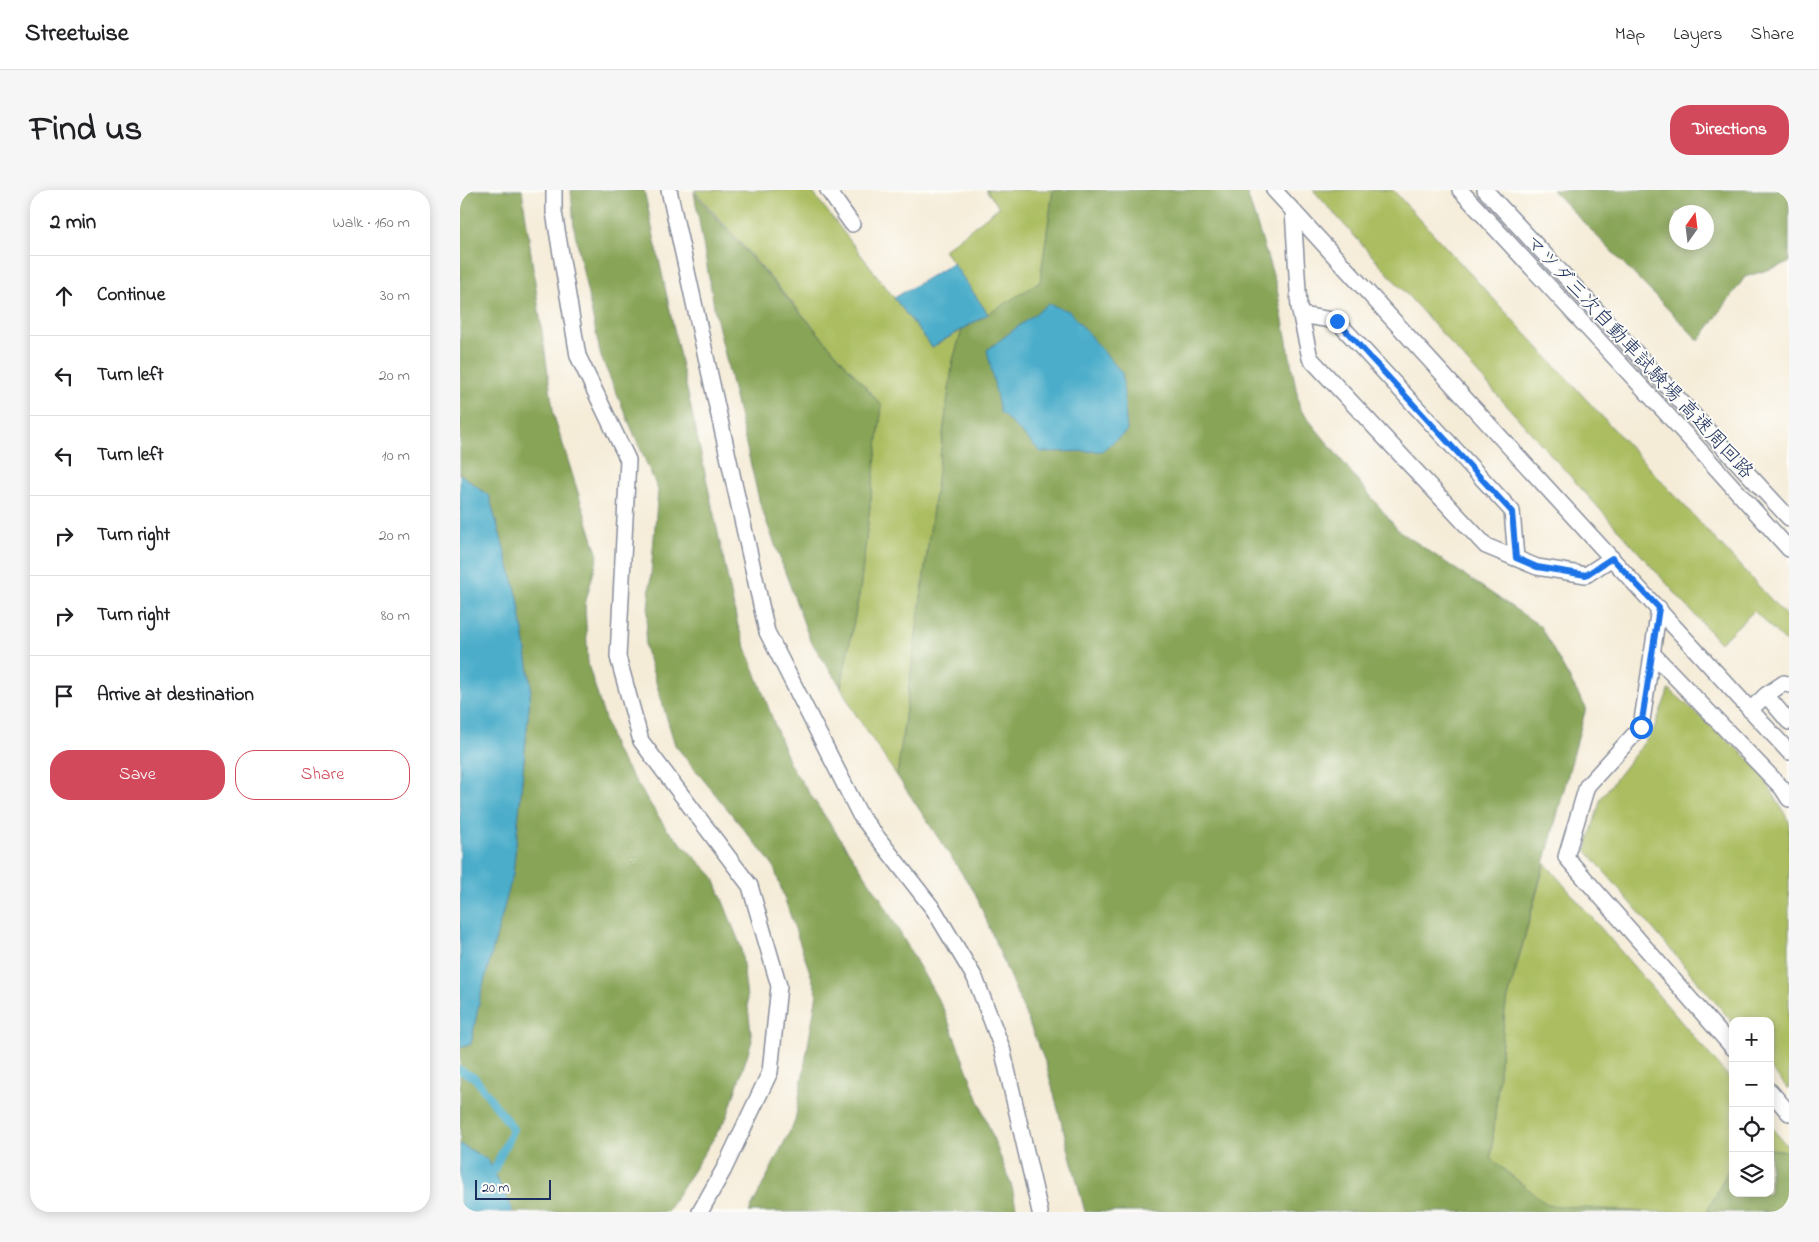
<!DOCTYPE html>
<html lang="en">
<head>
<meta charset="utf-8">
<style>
  :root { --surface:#fff; --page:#f6f6f6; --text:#202124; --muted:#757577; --line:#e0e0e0; --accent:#d1495b }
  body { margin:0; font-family:"Indie Flower","Klee One",sans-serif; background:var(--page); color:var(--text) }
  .controls { position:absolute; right:15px; bottom:15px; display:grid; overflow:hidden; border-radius:10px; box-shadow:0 2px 12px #0003 }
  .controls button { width:45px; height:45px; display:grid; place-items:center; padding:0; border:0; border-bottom:1px solid var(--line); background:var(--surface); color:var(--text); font:25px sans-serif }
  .compass { position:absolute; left:1209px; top:15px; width:45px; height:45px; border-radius:50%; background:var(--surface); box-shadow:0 2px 12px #0003; rotate:14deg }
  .scale { position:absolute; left:15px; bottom:12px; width:76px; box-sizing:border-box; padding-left:5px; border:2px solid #1b2f5e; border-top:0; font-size:14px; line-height:18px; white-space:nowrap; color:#1b2f5e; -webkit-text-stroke:4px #fdfcf7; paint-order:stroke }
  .stop { position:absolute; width:15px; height:15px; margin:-11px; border:4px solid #1a73e8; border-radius:50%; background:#fff }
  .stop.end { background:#1a73e8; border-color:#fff; box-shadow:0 1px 5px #0008 }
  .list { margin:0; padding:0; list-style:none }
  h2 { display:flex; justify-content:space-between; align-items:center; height:65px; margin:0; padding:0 20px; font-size:21px }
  h2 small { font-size:16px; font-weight:400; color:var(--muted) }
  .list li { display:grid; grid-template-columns:32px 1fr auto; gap:15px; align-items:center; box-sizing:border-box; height:80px; padding:0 20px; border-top:1px solid var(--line) }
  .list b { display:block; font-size:19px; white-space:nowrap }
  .list em { font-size:16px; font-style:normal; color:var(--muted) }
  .actions { display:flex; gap:10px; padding:15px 20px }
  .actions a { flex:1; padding:11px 0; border:1px solid var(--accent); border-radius:20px; text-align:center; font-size:18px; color:var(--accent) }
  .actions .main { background:var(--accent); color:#fff }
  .icon { flex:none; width:28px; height:28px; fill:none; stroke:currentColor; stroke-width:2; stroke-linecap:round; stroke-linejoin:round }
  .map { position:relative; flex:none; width:1329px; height:1022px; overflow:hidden; border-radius:20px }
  header { display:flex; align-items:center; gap:30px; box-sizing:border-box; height:70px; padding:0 25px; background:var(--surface); border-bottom:1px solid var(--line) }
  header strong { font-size:24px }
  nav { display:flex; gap:28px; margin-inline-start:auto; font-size:18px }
  .intro { display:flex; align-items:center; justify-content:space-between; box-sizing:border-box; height:120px; padding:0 30px }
  h1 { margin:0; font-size:35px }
  .button { padding:12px 22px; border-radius:20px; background:var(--accent); color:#fff; font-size:18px; font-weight:700 }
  main { display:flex; gap:30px; padding:0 30px }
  aside { flex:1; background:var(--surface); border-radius:20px; box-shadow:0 2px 12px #0003 }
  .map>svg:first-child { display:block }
</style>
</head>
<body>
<header>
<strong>Streetwise</strong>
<nav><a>Map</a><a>Layers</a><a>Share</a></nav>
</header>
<div class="intro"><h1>Find us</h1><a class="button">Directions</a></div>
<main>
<aside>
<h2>2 min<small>Walk · 160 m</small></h2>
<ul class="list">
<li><svg class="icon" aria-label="ahead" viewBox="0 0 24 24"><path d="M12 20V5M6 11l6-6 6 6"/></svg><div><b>Continue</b></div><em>30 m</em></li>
<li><svg class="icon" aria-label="left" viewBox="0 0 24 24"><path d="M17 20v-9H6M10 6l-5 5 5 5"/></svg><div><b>Turn left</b></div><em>20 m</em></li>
<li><svg class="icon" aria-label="left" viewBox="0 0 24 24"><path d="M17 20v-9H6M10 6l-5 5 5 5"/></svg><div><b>Turn left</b></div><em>10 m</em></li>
<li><svg class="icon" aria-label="right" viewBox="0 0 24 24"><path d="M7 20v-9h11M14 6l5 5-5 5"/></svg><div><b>Turn right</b></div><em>20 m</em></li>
<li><svg class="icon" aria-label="right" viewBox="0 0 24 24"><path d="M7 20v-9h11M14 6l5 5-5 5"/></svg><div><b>Turn right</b></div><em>80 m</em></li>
<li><svg class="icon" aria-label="arrive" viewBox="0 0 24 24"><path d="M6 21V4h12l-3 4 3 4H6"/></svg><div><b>Arrive at destination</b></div></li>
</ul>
<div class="actions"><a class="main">Save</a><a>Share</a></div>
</aside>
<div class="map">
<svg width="1329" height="1022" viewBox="0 0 1329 1022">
  <rect width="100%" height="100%" fill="#fdfcf7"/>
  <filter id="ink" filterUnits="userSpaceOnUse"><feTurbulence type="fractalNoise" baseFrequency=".02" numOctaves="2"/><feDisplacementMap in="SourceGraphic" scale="10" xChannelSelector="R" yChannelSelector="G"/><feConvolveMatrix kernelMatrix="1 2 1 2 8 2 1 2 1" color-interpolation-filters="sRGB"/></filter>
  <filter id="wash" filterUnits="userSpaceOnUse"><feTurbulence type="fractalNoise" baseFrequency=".0096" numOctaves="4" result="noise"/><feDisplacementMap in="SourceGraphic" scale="20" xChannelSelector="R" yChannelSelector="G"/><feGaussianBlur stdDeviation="1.12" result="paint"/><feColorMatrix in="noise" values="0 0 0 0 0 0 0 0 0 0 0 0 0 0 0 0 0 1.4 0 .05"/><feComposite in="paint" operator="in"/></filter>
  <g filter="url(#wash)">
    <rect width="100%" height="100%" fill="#f5ecd8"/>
    <g fill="#abbd61" stroke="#637660">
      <polygon points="234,0 351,0 472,157 502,140 493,170 437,586 394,522 381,497 400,400 422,216"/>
      <polygon points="526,0 593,0 580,92 528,124 484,60 539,17"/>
      <polygon points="853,0 933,0 1329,429 1329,455 1294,421 1260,453"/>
      <polygon points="1209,499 1297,576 1329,631 1329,900 1310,878 1310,831 1273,831 1273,833 1126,660 1141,608 1193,541"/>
      <polygon points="1085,673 1273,892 1273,971 1247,1022 1183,1022 1088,1016 1031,970 1045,819"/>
      <polygon points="1310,936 1329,958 1329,961 1310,959"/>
    </g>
    <g fill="#88a457" stroke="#526a5a" fill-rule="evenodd">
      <polygon points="0,0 62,0 94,226 138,366 125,414 128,474 154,558 206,638 253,686 281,757 292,851 267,927 207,1022 52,1022 52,1019 28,970 0,954 0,858 11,854 20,807 53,684 71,496 58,408 29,306 0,284"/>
      <polygon points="111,0 184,0 278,436 329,573 421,709 484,820 552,997 557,1022 289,1022 335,931 357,803 313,675 215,555 185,456 198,300 141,167 114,38"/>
      <polygon points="593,0 786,0 816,94 840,219 938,340 1080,436 1126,518 1045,819 1031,969 1088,1015 1183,1022 625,1022 586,874 515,703 437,586 493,170 502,140 580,92"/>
      <path d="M1092,0H1329V73L1285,87L1239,151ZM1246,22V52H1216V22Z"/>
      <polygon points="234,2 422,216 400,400 381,497 350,450 300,314 255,122"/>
      <polygon points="1310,959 1329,961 1329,1022 1247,1022 1273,971 1273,1003 1310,1003"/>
    </g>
    <g fill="#4badca" stroke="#336e94">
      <polygon points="493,73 528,124 472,157 434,108"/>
      <polygon points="588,114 609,121 662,183 667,241 642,261 581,262 540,222 527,160"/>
      <polygon points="0,284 29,306 58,408 71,496 53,684 20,807 11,854 0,858"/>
      <polygon points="0,954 28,970 52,1019 52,1022 0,1022"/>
    </g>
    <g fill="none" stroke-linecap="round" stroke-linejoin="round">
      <polyline stroke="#4badca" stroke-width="8" points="0,880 15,888 53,939 33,982"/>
    </g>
  </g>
  <g filter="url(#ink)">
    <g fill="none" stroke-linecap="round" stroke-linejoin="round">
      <g stroke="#888e9b" stroke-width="18">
        <g id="service">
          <polyline points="94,0 94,22 118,166 168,270 158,467 181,551 290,696 319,796 310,882 264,979 240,1022"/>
          <polyline points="209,0 307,442 400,625 474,720 515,788 542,858 580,1022"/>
          <polyline points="368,0 392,34"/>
          <polyline points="814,0 1329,562"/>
          <polyline points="1000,0 1228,247 1329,359"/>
          <polyline points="1025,0 1329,328"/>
          <polyline points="833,20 839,117 850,168 1026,356 1077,377 1126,385 1152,368"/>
          <polyline points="841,125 877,131 1052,321 1056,368"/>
          <polyline points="1199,418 1181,537 1127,596 1106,667 1273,858"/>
          <polyline points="1192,463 1322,598 1329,609"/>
          <polyline points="1306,505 1324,493 1329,495"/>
          <polyline points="1290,520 1306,505 1329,532"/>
          <polyline points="1310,901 1329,923"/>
        </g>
      </g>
      <use href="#service" stroke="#fff" stroke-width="15"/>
    </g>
  </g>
  <g fill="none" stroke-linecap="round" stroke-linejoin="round" filter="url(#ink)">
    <polyline stroke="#1a73e8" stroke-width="6" points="877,131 1052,322 1056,368 1077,377 1126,385 1152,368 1199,418 1181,537"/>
  </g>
  <g text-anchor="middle" stroke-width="4" stroke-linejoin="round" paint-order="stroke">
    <g font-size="20" fill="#1b2f5e" stroke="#fdfcf7">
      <text transform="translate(1180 166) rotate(47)" y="7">マツダ三次自動車試験場 高速周回路</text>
    </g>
  </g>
</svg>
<div class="controls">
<button>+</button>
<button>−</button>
<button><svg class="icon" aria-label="locate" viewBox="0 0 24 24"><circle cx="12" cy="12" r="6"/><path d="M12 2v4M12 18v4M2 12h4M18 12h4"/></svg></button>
<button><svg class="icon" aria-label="layers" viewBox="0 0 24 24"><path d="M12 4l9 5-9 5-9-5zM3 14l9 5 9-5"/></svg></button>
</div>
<svg class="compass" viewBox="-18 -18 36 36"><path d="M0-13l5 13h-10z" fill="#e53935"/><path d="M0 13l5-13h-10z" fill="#757577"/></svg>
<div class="scale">20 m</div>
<div class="stop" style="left:1181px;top:537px"></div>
<div class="stop end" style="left:877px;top:131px"></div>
</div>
</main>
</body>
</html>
